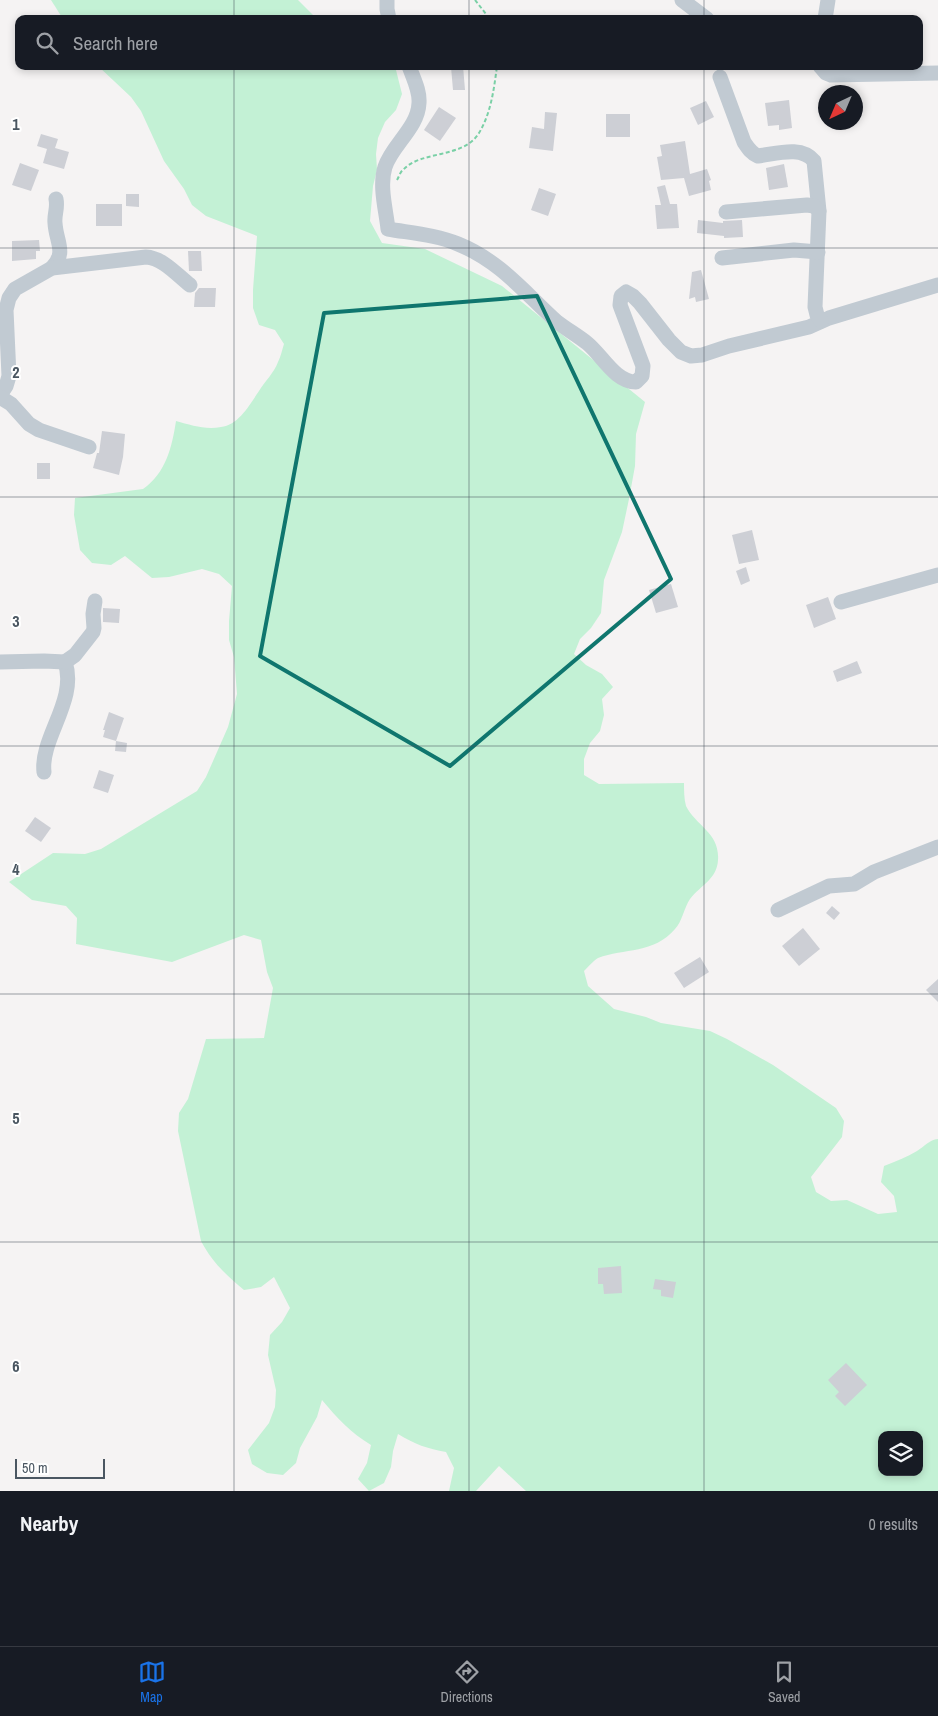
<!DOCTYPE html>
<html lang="en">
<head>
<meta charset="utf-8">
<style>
  :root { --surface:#171b24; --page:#20242c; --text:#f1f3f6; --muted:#9ea1a6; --line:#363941; --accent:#1a73e8 }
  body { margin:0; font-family:"Archivo Narrow",sans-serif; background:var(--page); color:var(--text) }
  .controls { position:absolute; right:15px; bottom:15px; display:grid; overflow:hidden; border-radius:10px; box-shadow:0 2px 8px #0003 }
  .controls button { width:45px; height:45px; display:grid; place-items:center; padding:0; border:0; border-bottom:1px solid var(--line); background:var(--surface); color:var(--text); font:25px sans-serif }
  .compass { position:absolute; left:818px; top:85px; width:45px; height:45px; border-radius:50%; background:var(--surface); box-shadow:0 2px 8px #0003; rotate:224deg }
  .scale { position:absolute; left:15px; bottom:12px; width:90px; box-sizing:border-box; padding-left:5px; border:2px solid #4a5661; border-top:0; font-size:14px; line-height:18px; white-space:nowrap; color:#4a5661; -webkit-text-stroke:4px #fff; paint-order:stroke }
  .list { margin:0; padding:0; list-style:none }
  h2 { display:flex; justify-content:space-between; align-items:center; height:65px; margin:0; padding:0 20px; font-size:21px }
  h2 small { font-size:16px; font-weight:400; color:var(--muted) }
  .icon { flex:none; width:28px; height:28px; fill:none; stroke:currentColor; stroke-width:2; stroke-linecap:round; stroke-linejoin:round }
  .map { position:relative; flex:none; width:938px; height:1491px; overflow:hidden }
  .search { position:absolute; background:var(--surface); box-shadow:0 2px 8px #0003; left:15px; right:15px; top:15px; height:55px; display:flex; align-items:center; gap:12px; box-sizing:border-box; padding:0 18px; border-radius:10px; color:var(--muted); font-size:19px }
  .sheet { height:155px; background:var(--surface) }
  nav { display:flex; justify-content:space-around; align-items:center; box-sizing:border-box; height:70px; border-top:1px solid var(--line); background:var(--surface); font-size:14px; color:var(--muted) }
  nav a { display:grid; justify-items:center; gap:2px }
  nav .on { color:var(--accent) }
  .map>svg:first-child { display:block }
</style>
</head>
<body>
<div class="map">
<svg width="938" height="1491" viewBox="0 0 938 1491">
  <rect width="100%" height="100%" fill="#f5f3f3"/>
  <g fill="#c3f1d5" fill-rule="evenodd">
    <polygon points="51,0 298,0 317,19 63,19"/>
    <path d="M98,66H395L402,94L396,110L385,122L378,138L376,154L377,170L373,186L370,221L382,243L425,249L502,286L645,402L636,434L635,466L629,499L622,532L604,580L601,613L591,628L580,639L574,654L586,665L602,674L613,687L602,699L604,715L600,731L590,743L584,759V775L599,784L684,783C684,790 684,799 686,806C696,826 720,833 718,860C717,879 701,885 690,899C684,908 682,922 675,929C654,954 624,948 598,958C593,961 588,967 584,971L588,986L614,1009L646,1017L661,1023L710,1031L727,1039L773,1065L836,1108L844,1121L842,1137L811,1177L816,1192L831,1201L847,1200L878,1214L897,1212L894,1196L881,1182L884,1166C896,1161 907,1157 917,1151C925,1146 929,1140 938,1139V1491H526L499,1466L476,1491H449L454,1468L446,1452C428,1449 414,1444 398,1434L393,1451L391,1467L384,1483L369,1491L358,1479L367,1463L371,1445C351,1433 337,1418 322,1400L317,1417L300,1448L296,1463L283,1475L267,1473L252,1464L248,1450L269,1423L275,1407L276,1390L268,1355L270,1335L282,1322L290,1308L274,1277L261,1287L244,1290C226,1275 212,1262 201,1241L178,1131L179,1113L188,1099L206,1039L264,1038L273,988L267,972L261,940L244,935L172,962L76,944L77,918L66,906L32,900L9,882L53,853L85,854L101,849L197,791L206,777L228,727L237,694L234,657L229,640V621L232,586L219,574L202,569L169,577L152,578L125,556L111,565L92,563L80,550L74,515L75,498L143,489C166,473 172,447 176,421C191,425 205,430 221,427C239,425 250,404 259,391C265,381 274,373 278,362C281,356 282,350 284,344L275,330L259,325L253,308V290L257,236L206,216L192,205L184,189L164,161L141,111L131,97ZM882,1435H919V1472H882Z"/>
  </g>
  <g fill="#cdcfd5">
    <polygon points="463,66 465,90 453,90 451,67"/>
    <polygon points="789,100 792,128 779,130 779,125 768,126 765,103"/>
    <polygon points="706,101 714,117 698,125 690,108"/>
    <polygon points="439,107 456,118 440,141 424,130"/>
    <polygon points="545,112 557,113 553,151 529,148 532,127 544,129"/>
    <rect x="606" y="114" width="24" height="23"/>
    <polygon points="41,134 58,139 55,148 69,152 64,169 43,163 47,149 37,146"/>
    <polygon points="685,141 690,174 707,169 711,180 709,181 711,190 689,196 684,178 661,180 657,157 662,156 660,145"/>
    <polygon points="20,163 39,170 31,191 12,185"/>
    <polygon points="784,164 788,187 769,190 766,168"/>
    <polygon points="665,185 670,204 677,204 679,228 657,229 655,205 661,205 657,187"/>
    <polygon points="539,188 556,194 548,216 531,210"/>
    <polygon points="126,194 139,194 139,207 126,206"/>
    <rect x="96" y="204" width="26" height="22"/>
    <polygon points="698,220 723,223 723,221 742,220 743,237 724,238 724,236 697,233"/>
    <polygon points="39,240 40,251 36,251 36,259 12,261 12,241"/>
    <polygon points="188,251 201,251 202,271 189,271"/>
    <polygon points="701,270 709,299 696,302 695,297 689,299 692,272"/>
    <polygon points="199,288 216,288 215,307 194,307 195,293"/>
    <polygon points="102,431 125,434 123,457 119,475 93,468 97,453 99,453"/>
    <rect x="37" y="463" width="13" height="16"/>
    <polygon points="752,530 759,560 739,564 732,535"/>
    <polygon points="746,567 750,581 741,585 736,571"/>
    <polygon points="671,584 678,607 656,613 649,590"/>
    <polygon points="828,597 836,619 814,628 806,605"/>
    <polygon points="103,608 120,609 119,623 103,622"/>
    <polygon points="857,661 862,673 837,682 833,671"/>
    <polygon points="109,712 124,718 116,741 127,743 126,752 115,751 116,741 103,737 105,730 103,730"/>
    <polygon points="99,770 114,775 108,793 93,788"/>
    <polygon points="35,817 51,828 41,842 25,831"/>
    <polygon points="832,906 840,913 834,920 826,913"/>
    <polygon points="803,928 820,949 799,966 782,946"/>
    <polygon points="700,957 709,972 684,988 674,973"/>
    <polygon points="938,979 938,1002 926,990"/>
    <polygon points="621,1266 622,1293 604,1294 603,1284 598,1284 598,1268"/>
    <polygon points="655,1279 676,1282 673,1298 661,1296 661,1290 653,1289"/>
    <polygon points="846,1363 867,1385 845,1406 835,1396 839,1392 828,1380"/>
  </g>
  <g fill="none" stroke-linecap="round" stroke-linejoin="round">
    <g stroke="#7ad0a6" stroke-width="2" stroke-dasharray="4 2.5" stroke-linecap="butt">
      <polyline points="475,0 486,14 488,19"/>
      <path d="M397,180C399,177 400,172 403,170C421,150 463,159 479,133C491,113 494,89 497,66"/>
    </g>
    <g stroke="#c1cad2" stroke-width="15">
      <polyline points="387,0 387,9 389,19"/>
      <polyline points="682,0 707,19"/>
      <polyline points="825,19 828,0"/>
      <path d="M409,66C413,78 420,90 419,103C418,128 392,145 385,167C379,186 386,210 388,229C411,233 437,235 458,244C500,261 524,292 556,321C566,329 577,335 587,343C602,355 615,382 636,382L642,376L643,366L620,305L621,296L626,292L633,296L640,303L669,340L681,352L691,356L702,355L729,346L809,327L829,318L938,285"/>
      <polyline points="820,66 826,73 831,75 938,73"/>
      <path d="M720,77L744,142C748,148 751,153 758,156C776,154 801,145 814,161L819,211"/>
      <polyline points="726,212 807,205 814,206 819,211 815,307 817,315 821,321"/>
      <polyline points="722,258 794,250 818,252"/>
      <path d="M52,268C67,252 56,242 55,223C54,214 58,209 56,199"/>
      <path d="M0,395L6,386L9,376L6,310L9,298L15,289L52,268L146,257C163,258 177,275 190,285"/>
      <polyline points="0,397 11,404 29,424 39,430 89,447"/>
      <polyline points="841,602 938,575"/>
      <path d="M0,662L44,661L65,662C78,700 40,738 44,772"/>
      <polyline points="65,662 75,655 93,632 94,628 93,614 95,601"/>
      <polyline points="778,910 829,886 854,884 874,872 938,847"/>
    </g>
  </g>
  <path fill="none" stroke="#0f766e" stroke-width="4" stroke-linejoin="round" d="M537,296L671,579L450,766L260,656L324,313Z"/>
  <path fill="none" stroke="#4a5661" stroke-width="1" stroke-opacity="0.55" d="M234,0V19M469,0V19M704,0V19M234,66V1491M469,66V1491M704,66V1491M0,248H938M0,497H938M0,746H938M0,994H938M0,1242H938"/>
  <g font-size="16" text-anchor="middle" font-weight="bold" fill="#4a5661" stroke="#fff" stroke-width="4" stroke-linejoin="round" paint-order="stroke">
    <text x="16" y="130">1</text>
    <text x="16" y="378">2</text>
    <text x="16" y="627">3</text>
    <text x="16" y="875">4</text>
    <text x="16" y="1124">5</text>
    <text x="16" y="1372">6</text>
  </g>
</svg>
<div class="controls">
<button><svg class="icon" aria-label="layers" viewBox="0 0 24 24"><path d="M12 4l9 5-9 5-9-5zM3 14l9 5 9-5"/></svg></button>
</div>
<svg class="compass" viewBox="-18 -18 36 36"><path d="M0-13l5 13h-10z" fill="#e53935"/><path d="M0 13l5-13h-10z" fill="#9ea1a6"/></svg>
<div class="scale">50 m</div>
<div class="search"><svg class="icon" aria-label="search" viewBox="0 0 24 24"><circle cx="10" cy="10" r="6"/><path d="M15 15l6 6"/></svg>Search here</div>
</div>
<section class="sheet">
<h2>Nearby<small>0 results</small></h2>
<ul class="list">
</ul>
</section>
<nav>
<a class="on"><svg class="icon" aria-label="map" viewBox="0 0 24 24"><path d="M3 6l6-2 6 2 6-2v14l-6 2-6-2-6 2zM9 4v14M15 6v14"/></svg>Map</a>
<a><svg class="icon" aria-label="directions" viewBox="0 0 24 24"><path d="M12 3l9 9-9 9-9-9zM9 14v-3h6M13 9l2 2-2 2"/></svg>Directions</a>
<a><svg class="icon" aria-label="saved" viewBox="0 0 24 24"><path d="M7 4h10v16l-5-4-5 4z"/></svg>Saved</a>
</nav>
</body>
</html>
